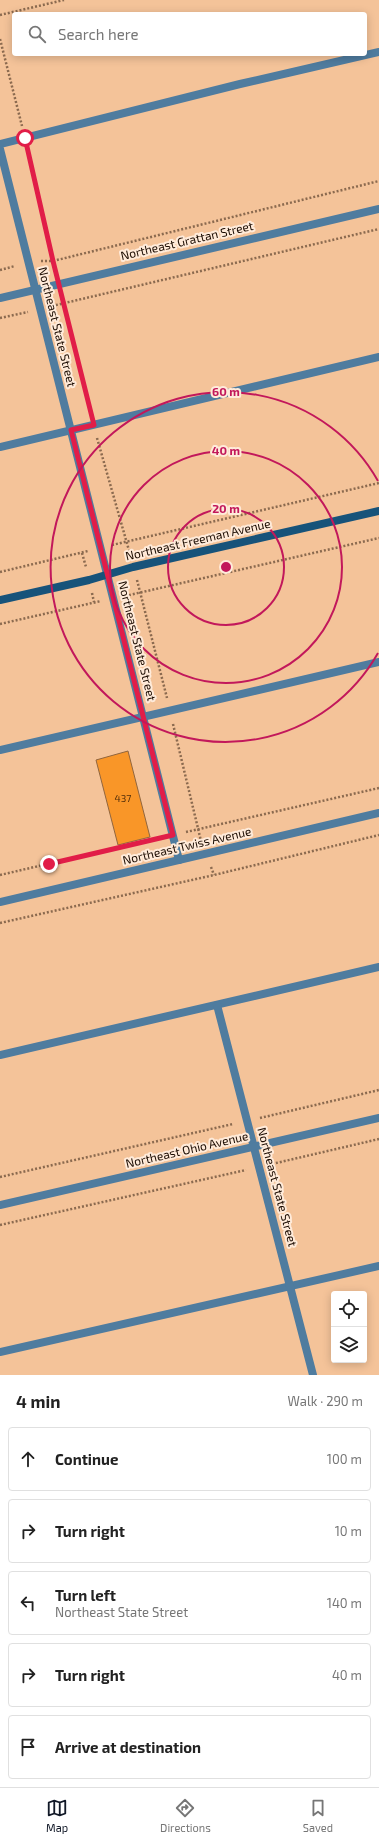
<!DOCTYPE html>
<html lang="en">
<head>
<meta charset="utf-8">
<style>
  :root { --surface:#fff; --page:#f6f6f6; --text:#222; --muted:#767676; --line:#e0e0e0; --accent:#111827 }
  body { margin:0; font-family:"Exo 2",sans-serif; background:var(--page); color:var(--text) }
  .controls { position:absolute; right:12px; bottom:12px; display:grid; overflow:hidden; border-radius:4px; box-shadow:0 2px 10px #0003 }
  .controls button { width:36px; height:36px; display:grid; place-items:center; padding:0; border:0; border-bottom:1px solid var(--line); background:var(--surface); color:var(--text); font:20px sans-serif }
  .stop { position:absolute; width:12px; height:12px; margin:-9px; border:3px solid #e11d48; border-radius:50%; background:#fff }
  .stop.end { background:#e11d48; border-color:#fff; box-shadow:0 1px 4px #0008 }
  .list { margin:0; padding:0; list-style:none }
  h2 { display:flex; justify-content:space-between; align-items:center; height:52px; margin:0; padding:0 16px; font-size:17px }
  h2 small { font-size:13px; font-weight:400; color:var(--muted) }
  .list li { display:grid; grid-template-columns:26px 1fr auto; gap:12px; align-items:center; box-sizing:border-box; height:64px; margin:0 8px 8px; padding:0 8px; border:1px solid var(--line); border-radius:4px }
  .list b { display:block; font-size:15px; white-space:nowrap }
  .list p { margin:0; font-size:13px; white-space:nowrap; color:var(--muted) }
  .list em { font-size:13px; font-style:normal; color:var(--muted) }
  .icon { flex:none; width:22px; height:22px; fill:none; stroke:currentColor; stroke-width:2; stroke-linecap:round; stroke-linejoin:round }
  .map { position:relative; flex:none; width:379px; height:1375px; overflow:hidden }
  .search { position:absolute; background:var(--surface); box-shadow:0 2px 10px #0003; left:12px; right:12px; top:12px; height:44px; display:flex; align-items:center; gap:10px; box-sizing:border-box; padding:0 14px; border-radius:4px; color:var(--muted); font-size:15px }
  .sheet { height:412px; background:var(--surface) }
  nav { display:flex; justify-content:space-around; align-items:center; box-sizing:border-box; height:56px; border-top:1px solid var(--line); background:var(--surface); font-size:11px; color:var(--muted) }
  nav a { display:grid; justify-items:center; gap:2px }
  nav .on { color:var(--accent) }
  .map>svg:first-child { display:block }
</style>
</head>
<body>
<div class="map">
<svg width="379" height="1375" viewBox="0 0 379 1375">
  <rect width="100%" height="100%" fill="#f4c399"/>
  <polygon fill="#f99628" stroke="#91653d" points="128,751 150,837 118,845 96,760"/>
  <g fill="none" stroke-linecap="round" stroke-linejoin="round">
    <g stroke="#8b6a4f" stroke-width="2.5" stroke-dasharray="2 2" stroke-linecap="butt">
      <polyline points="0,15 64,0"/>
      <polyline points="0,39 22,126"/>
      <polyline points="28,150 56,272"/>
      <polyline points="41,261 53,261 379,181"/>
      <polyline points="0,270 15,266"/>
      <polyline points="62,296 91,412"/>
      <polyline points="52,306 379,229"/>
      <polyline points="0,318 28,312"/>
      <polyline points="97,438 130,554"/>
      <polyline points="112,545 379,483"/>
      <polyline points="82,553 86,567"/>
      <polyline points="0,572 88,551"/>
      <polyline points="137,580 167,698"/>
      <polyline points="92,593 94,602"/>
      <polyline points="125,596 379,538"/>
      <polyline points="0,624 101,601"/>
      <polyline points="173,724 201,841"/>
      <polyline points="186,832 379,788"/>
      <polyline points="211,867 214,875"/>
      <polyline points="0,875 160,838"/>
      <polyline points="0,923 214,875 379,835"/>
      <polyline points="260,1118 379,1090"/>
      <polyline points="272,1164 379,1139"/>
      <polyline points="0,1177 233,1124"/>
      <polyline points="0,1225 246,1170"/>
    </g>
    <g stroke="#4f7c9f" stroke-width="8">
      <polyline points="0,144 240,84 379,52"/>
      <polyline points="0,447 379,357"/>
      <polyline points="0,750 379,662"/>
      <polyline points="0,1055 379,967"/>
      <polyline points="0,1352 379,1266"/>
    </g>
    <g stroke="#4f7c9f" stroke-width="8">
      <polyline points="0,149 179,860"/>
      <polyline points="0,298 379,209"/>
      <polyline points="0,902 379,813"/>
      <polyline points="217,1005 313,1375"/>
      <polyline points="0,1205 379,1118"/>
    </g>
    <polyline stroke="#17537a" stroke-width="8" points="0,600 89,580 133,567 379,511"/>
  </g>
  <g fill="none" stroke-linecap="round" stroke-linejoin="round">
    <polyline stroke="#e11d48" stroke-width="5" points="25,138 53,261 94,425 71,430 173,835 49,864"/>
  </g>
  <g fill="none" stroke="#c2185b" stroke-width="2">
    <circle cx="226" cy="567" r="58"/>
    <circle cx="226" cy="567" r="116"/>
    <path d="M378 653A175 175 0 1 1 378 481"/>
  </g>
  <g text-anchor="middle" stroke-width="4" stroke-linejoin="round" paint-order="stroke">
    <g font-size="10" fill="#522e0a">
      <text x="123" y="802">437</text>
    </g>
    <g font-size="12" fill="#1b0b00" stroke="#ffebda">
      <text transform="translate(187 241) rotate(-13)" y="4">Northeast Grattan Street</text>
      <text transform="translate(57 327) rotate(76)" y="4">Northeast State Street</text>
      <text transform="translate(198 540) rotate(-13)" y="4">Northeast Freeman Avenue</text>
      <text transform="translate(137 641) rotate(76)" y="4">Northeast State Street</text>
      <text transform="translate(187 846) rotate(-13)" y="4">Northeast Twiss Avenue</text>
      <text transform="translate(187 1150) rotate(-13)" y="4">Northeast Ohio Avenue</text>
      <text transform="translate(277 1187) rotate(75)" y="4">Northeast State Street</text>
    </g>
  </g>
  <circle cx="226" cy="567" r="6" fill="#c2185b" stroke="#ffebda" stroke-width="2"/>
  <g font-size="12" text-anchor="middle" font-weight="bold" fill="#c2185b" stroke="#ffebda" stroke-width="4" stroke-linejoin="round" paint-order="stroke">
    <text x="226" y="396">60 m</text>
    <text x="226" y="455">40 m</text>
    <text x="226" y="513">20 m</text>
  </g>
</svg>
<div class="controls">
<button><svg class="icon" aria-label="locate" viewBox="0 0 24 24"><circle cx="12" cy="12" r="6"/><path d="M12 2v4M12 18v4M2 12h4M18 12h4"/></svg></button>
<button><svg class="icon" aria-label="layers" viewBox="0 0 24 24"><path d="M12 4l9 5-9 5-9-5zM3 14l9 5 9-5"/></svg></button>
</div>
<div class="stop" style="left:25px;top:138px"></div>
<div class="stop end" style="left:49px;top:864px"></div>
<div class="search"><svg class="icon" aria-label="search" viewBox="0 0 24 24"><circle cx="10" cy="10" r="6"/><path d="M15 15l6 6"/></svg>Search here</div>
</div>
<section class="sheet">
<h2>4 min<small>Walk · 290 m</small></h2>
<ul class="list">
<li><svg class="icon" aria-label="ahead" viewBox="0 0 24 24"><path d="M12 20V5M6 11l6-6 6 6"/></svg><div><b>Continue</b></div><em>100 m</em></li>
<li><svg class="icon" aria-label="right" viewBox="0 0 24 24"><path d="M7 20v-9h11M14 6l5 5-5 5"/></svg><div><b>Turn right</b></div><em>10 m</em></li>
<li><svg class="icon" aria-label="left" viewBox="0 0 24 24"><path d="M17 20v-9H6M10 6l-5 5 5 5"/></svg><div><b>Turn left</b><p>Northeast State Street</p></div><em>140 m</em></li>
<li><svg class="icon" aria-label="right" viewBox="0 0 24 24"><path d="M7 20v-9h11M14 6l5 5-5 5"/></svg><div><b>Turn right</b></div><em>40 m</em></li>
<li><svg class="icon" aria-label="arrive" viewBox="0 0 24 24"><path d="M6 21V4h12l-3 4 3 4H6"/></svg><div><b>Arrive at destination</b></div></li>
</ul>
</section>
<nav>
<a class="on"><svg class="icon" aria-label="map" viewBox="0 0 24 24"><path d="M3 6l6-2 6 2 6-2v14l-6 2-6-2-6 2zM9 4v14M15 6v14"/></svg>Map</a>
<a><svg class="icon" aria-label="directions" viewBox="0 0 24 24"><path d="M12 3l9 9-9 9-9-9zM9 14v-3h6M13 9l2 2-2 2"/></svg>Directions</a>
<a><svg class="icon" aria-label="saved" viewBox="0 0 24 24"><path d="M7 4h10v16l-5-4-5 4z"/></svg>Saved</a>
</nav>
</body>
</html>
